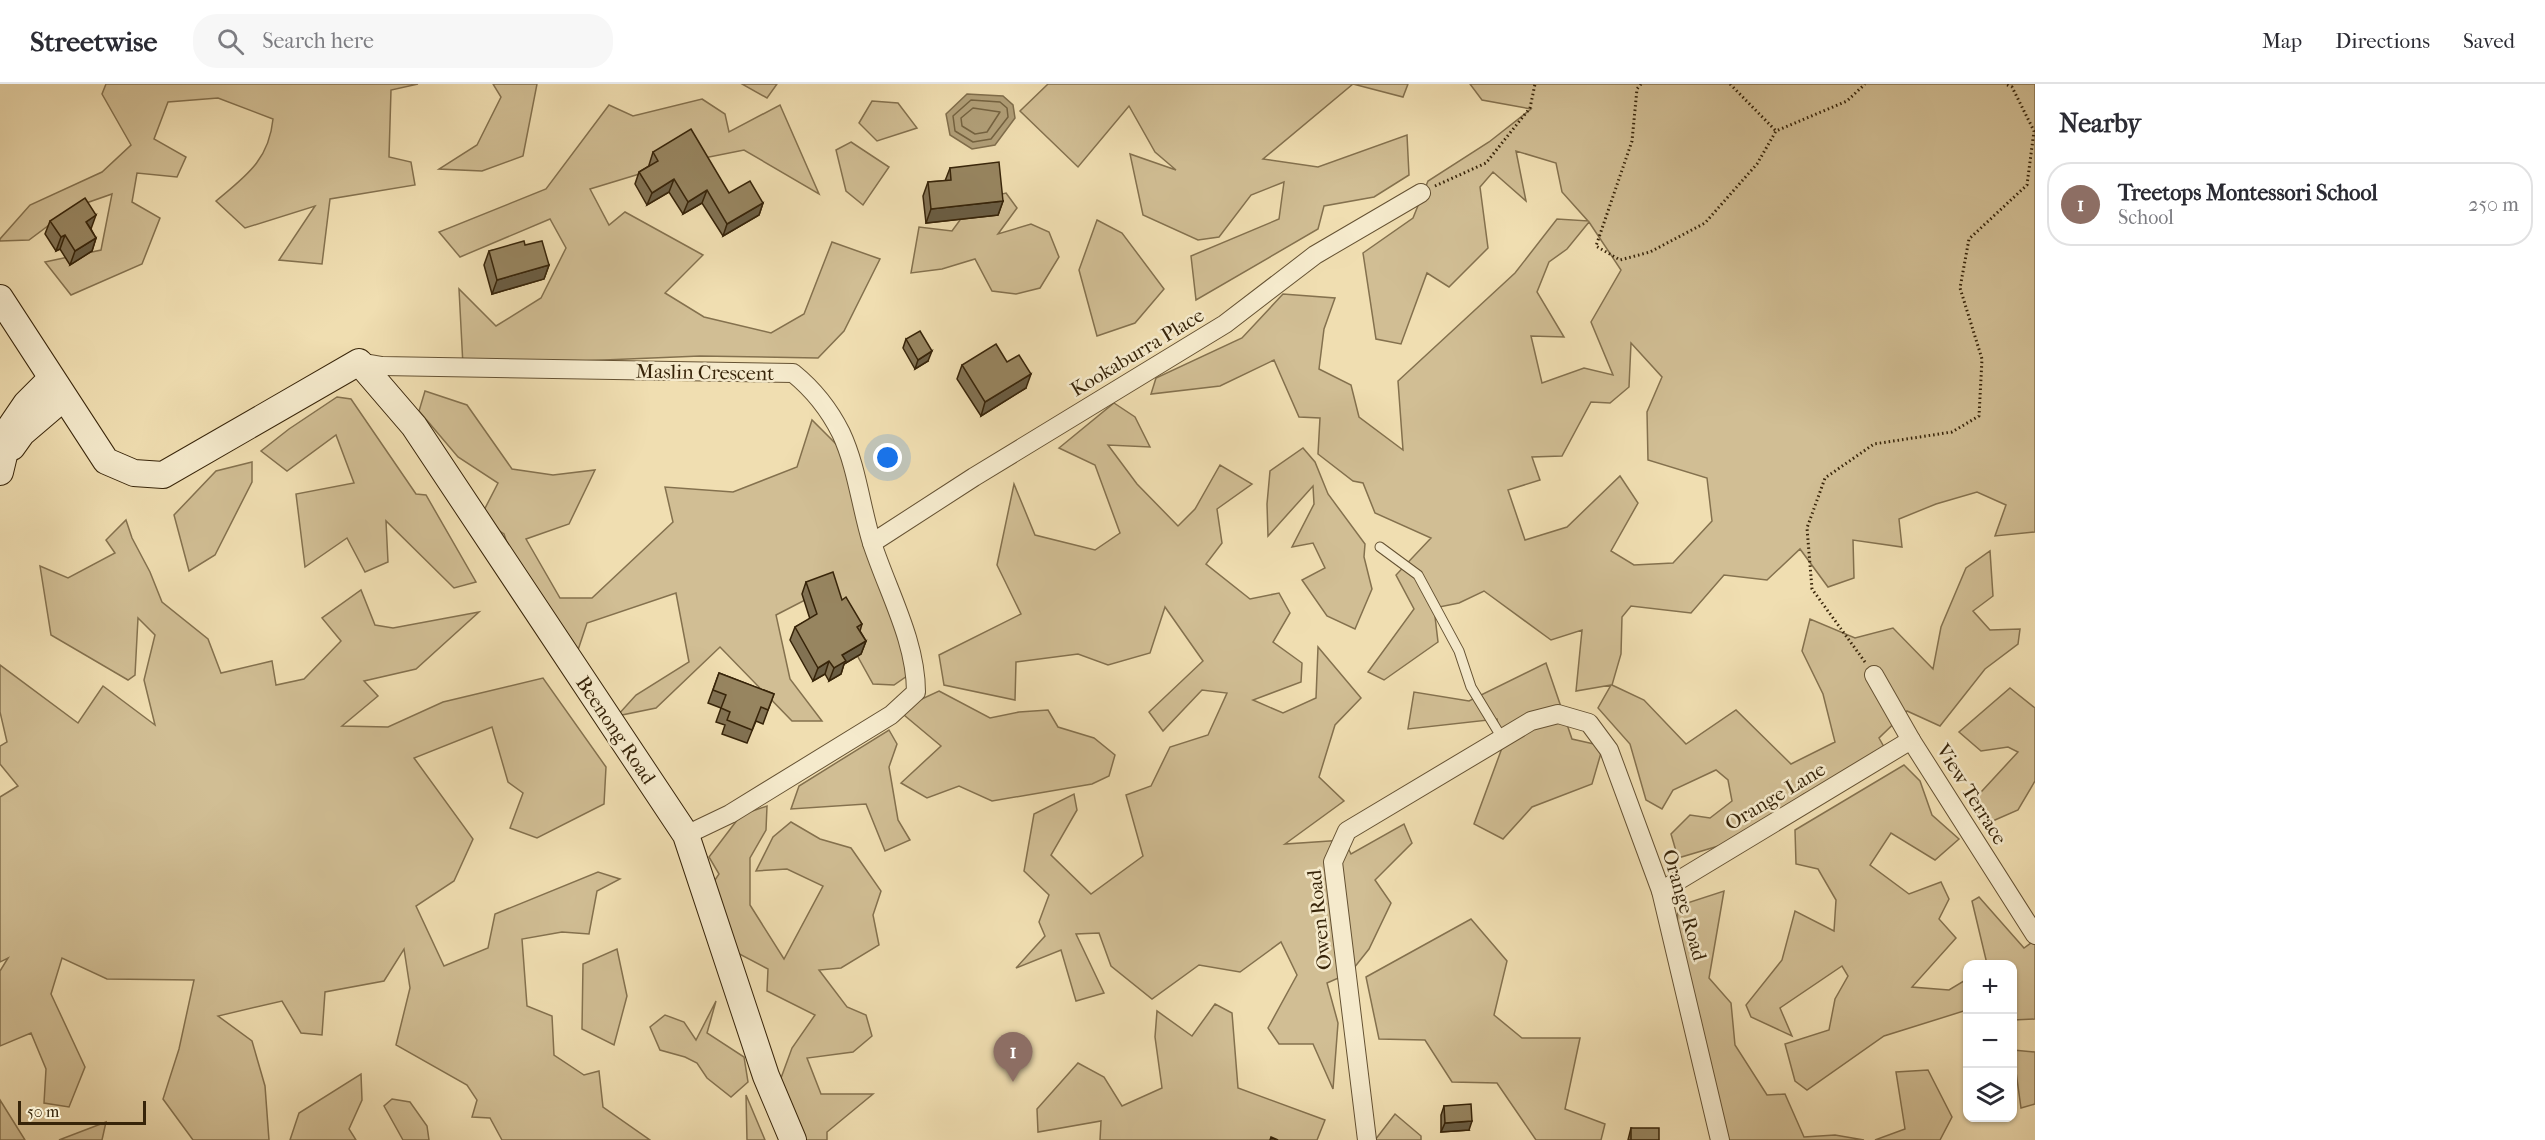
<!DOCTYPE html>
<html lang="en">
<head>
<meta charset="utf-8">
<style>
  :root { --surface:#fff; --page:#f7f7f7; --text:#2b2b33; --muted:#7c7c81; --line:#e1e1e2; --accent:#db2777 }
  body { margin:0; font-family:"IM FELL French Canon",serif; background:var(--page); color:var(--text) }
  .controls { position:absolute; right:18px; bottom:18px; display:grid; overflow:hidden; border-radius:12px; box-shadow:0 2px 4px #0004 }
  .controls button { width:54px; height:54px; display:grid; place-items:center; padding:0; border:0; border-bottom:2px solid var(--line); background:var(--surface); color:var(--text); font:30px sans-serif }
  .scale { position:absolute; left:18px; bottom:15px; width:128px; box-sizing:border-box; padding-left:6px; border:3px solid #372409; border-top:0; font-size:16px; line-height:21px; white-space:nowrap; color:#372409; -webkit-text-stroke:4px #f5eacc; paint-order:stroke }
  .you { position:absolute; left:888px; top:374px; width:21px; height:21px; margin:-15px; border:4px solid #fff; border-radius:50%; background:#1a73e8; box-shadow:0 0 0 9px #1a73e833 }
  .badge { display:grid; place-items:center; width:39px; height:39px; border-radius:50%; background:var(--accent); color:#fff; font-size:20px; font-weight:700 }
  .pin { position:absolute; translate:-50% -50px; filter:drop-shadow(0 2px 3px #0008) }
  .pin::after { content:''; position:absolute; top:32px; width:21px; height:18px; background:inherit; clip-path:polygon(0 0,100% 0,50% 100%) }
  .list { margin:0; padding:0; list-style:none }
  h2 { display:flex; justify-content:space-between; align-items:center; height:78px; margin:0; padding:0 24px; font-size:26px }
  h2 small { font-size:20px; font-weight:400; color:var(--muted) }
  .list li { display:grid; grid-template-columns:39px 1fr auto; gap:18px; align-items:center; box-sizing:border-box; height:84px; margin:0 12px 12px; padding:0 12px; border:2px solid var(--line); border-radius:24px }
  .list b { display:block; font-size:22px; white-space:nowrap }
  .list p { margin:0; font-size:20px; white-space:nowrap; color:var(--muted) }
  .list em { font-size:20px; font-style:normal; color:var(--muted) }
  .icon { flex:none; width:33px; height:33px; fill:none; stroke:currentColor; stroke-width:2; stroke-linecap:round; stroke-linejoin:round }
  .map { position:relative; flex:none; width:2035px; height:1056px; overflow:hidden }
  header { display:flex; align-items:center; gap:36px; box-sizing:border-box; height:84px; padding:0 30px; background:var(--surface); border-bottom:2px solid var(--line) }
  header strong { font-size:28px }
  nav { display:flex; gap:33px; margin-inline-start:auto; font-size:21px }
  .search { width:420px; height:54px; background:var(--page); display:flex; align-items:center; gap:15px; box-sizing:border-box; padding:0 21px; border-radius:24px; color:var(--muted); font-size:22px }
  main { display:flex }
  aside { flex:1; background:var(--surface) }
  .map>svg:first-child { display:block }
</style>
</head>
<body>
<header>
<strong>Streetwise</strong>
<div class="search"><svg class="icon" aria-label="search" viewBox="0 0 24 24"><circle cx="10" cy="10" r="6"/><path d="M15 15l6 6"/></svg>Search here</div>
<nav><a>Map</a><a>Directions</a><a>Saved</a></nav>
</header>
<main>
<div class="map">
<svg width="2035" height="1056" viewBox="0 0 2035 1056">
  <rect width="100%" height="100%" fill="#f0deb1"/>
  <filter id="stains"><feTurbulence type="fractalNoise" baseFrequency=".00333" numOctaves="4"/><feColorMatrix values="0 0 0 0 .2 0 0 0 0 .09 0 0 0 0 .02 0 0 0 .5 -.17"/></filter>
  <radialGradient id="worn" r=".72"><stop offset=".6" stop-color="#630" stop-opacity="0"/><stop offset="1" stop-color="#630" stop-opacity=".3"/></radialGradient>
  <g fill="#d1be94" stroke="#84714e" stroke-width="1.5" fill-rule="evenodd">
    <path d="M106,0H418L391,6L389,73L411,78L415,101L330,115L322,180L279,176L315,122L245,144L216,117C246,92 269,76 273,35L218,14L168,18L154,55L186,73L177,93L137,89L132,118L160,134L142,180L71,211L45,178L101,166L112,110L72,124L29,156L0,157V155L30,121L102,88L131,61L102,10Z"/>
    <polygon points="493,0 537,0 523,72 482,87 439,85 477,61 501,13"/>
    <polygon points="742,0 777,0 767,14"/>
    <polygon points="1048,0 1408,0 1403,13 1353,0 1263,75 1318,83 1407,51 1409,91 1374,113 1324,122 1318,145 1196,216 1191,172 1279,135 1284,98 1251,111 1219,153 1198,156 1143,131 1130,70 1176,86 1155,68 1129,22 1078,83 1020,27"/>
    <path d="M1470,0H2035V448L1995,452L2006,421L1977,408L1936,420L1899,435L1902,463L1853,456L1854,494L1828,503L1800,465L1767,496L1724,491L1691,529L1631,522L1622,533L1621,570L1612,601L1644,616L1686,660L1736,626L1791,680L1835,658L1823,610L1802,567L1810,535L1855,554L1893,544L1933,585L1941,543L1966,484L1990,467L1993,512L1973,527L1990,546L2020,545L2018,560L1985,585L1940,642L1907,627L1879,654L1889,672L1804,710L1742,755L1678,774L1671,750L1690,731L1710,734L1732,717L1728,696L1716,686L1673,706L1662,725L1646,716L1630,660L1598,624L1611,601L1576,607L1582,546L1551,556L1484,507L1459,519L1434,524L1438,558L1384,596L1368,588L1414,525L1396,491L1431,454L1375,429L1363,399L1353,397L1318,370L1320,334L1299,333L1274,276L1220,302L1151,310L1156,294L1242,254L1283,210L1335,214L1324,245L1319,285L1351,301L1359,333L1403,366L1398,297L1515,189L1557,135L1588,137L1562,108L1556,79L1516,67L1526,117L1493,88L1480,103L1488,164L1449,203L1427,189L1401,260L1376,255L1363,169L1413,134L1428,97L1489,58L1531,25L1482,16ZM1589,138L1621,186L1591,238L1613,291L1584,284L1542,299L1531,252L1564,253L1537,208L1549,178L1567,165ZM1631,259L1662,293L1647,328L1648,376L1707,394L1712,437L1673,479L1634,481L1611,467L1638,419L1620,392L1567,443L1525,456L1508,406L1540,396L1532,373L1562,372L1591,318L1610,319L1629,303Z"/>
    <polygon points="702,15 725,30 729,48 780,21 819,110 744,66 669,81 590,105 609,141 625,128 703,171 665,209 704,233 771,249 804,230 832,158 880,175 844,247 818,274 700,272 463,282 459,205 496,242 541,214 566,164 550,135 460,173 439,148 546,105 609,21 633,32"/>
    <polygon points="872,17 898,19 917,44 877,57 859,39"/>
    <polygon points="851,58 889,83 863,121 846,107 836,66"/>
    <polygon points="1006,109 1017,124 998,150 1031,140 1049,148 1059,173 1040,204 1016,210 992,207 975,175 942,185 911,189 919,143 952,147 974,117"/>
    <polygon points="1097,136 1122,149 1164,205 1135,239 1097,252 1079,186"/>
    <polygon points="425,307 467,321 512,385 553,391 595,386 569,440 526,455 560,514 592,514 673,438 665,403 733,408 797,383 812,336 856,380 920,583 894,601 873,600 848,555 834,501 776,531 790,595 822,637 792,637 720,563 656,624 617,632 636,611 689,578 676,509 587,539 576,572 513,477 504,450 480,434 498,399 458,373 419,327"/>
    <polygon points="337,313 351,315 416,410 426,411 476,498 454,504 386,437 388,478 365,488 347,454 305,483 296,410 354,399 336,351 287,387 261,367 289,345"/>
    <polygon points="1114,319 1135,333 1150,363 1108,361 1137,400 1178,442 1195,425 1220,381 1252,400 1217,425 1222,459 1206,480 1250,515 1279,509 1290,529 1273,558 1302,579 1301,598 1253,616 1283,629 1316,614 1318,563 1361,614 1335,641 1319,693 1344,717 1285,760 1344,756 1351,770 1404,740 1412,759 1375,796 1391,819 1369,865 1350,889 1327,899 1338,939 1333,1005 1313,960 1279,960 1268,944 1297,891 1281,858 1240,888 1199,881 1152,915 1111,882 1099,849 1076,850 1104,909 1076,917 1061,866 1016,884 1045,852 1039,838 1049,811 1024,787 1034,730 1074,710 1077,726 1051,771 1091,810 1143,772 1126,711 1151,702 1170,663 1208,651 1227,609 1202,606 1163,647 1149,628 1203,577 1165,523 1150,569 1108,581 1078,570 1016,578 1015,616 944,601 939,571 1021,530 997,481 1014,400 1035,451 1095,466 1120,449 1095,381 1059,364"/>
    <polygon points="1303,364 1315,378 1328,410 1365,460 1364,473 1372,505 1355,545 1327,532 1302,496 1325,484 1313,459 1292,463 1314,420 1313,402 1268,452 1267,420 1270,387"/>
    <polygon points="252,378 252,398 215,471 189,487 174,431 216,387"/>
    <polygon points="126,436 132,454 150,488 162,518 208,555 221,589 272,577 276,601 304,595 341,557 322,534 361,506 375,541 393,544 479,528 416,585 364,597 378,612 342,642 388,643 443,618 543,594 606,683 604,720 537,754 510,744 523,709 508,698 492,643 414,674 473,755 454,797 416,822 444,882 488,864 495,830 598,788 620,795 597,807 589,850 562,848 522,855 527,922 552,932 554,971 584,991 599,987 603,1023 650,1056 502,1056 490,1034 472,1033 477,1016 467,1001 396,961 410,904 404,865 384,897 325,908 322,951 301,949 282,917 218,932 252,957 265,1002 269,1056 193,1056 163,1015 179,965 194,896 107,895 62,874 51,910 85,983 69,1023 44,1019 46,985 31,949 0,962 0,887 8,874 0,878 0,713 18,702 0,680 0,662 7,658 0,628 0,581 78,639 103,602 155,641 144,596 155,551 138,534 135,591 128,596 51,551 40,482 68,494 115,469 106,456"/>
    <polygon points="1546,579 1572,655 1603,662 1592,700 1532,723 1503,755 1474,740 1502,664 1497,635 1408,645 1414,608 1469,617"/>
    <polygon points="2010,604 2035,624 2035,697 2018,726 1988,739 1970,720 2018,668 2008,663 1981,667 1959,648"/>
    <polygon points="939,607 990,634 1019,628 1048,626 1058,643 1094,654 1115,671 1109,692 1092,700 992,717 959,702 927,714 901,699 941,662 898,626"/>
    <polygon points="889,646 897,660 889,683 898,736 910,756 885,767 866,720 791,725 799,702"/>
    <polygon points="1904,681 1920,697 1932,731 1959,755 1935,776 1891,749 1870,781 1909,810 1941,798 1949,815 1939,835 1956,854 1912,903 1949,906 1967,895 1967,926 1884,952 1807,1006 1795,997 1785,960 1829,946 1835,915 1848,892 1842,882 1780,924 1792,952 1751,933 1746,921 1782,876 1795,827 1834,847 1836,816 1818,785 1796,780 1795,746"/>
    <polygon points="767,722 766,746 750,774 750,821 784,875 823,802 787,785 756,787 773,753 791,738 820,755 851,764 881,807 873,831 879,861 841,884 819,886 847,923 866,931 872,952 853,968 807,974 821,1010 873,1010 827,1048 827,1056 795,1056 774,1013 792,964 815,931 767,907 768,885 728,864 707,808 719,790 709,773 741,731"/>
    <polygon points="1724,807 1709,894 1731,919 1735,961 1767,1011 1785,1010 1804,1053 1835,1051 1864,1056 1725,1056 1675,892 1678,822"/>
    <polygon points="1979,813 2024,864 2035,856 2035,935 2013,936 2012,880 1987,880 1972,817"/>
    <polygon points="1471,835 1507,877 1494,931 1522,954 1580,954 1565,1025 1605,1040 1601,1056 1536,1056 1497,999 1452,998 1425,956 1379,955 1366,893"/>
    <polygon points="617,865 627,912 614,961 582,945 583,880"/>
    <polygon points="716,917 707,949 744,973 748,998 731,1013 707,994 697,979 685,973 660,966 650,943 665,931 684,938 696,956"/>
    <polygon points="1215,920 1232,929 1238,1004 1325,1036 1317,1056 1100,1056 1101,1037 1038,1048 1037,1025 1078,979 1104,993 1122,1022 1162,1004 1155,953 1157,927 1192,952"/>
    <polygon points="2013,966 2035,968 2035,1020 2021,1024"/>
    <polygon points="1928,986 1952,1033 1940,1056 1875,1056 1905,1045 1896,988"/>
    <polygon points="361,990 362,1016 349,1045 356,1056 290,1056 299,1029"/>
    <polygon points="746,1011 765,1056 747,1056"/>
    <polygon points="392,1015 410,1018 427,1042 429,1056 403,1056 384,1022"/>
    <polygon points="0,1016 25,1056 0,1056"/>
    <polygon points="1395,1030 1421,1052 1421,1056 1375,1056"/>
    <polygon points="106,1038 102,1056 59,1056"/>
  </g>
  <polygon fill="#b19f78" stroke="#806e4c" stroke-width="1.5" points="967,10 1003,12 1013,21 1015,34 995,61 972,65 950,51 946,30"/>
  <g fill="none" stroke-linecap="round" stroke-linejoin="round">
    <g stroke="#746240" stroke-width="1.5">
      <polygon points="971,16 1000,18 1007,24 1008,33 991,55 973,58 955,47 953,32"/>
      <polygon points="973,24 1000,28 987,48 975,50 962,42 961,34"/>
    </g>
    <g stroke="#655233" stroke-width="11">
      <polyline id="lane" points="1380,463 1418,491 1459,567 1471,603 1502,654"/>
    </g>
    <g stroke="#655233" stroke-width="20">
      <g id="street">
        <path d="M359,278L382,282L793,289C814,306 829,325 841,349C857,383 861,424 872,459C888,508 916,557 916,608L891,631L730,730L686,751"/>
        <polyline points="872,459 974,393 1225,240 1315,171 1421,109"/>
        <polyline points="1874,591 1911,656 2035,851"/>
        <polyline points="1661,807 1911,656"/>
        <polyline points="1367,1056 1333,778 1347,747 1531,637 1558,630 1589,639 1609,666 1661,807 1720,1056"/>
      </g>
    </g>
    <g stroke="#372409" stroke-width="28">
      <g id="secondary">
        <polyline points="0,214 106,377 134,389 163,391 359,278 414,342 686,751 766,992 793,1056"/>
        <polyline points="12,363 22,349 63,314"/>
        <polyline points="0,388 11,342 26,320 51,295"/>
      </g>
    </g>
    <g stroke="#372409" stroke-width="3" stroke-dasharray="1.5 3" stroke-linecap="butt">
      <polyline points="1641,0 1637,5 1632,57 1596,162 1620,176 1650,168 1705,139 1757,80 1776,47 1847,17 1865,0"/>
      <polyline points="1730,0 1776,47"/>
      <polyline points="1435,102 1486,79 1530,24 1535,0"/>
      <polyline points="1865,578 1812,505 1807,444 1825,394 1874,360 1952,348 1979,332 1982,275 1960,204 1969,155 2027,101 2034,47 2012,3 2005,0"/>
    </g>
    <use href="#lane" stroke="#f5eacc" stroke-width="9"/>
    <use href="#street" stroke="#f5eacc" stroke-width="18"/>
    <use href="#secondary" stroke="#f5eacc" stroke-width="26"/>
  </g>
  <g fill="#827253" stroke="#372409" stroke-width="1.5">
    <polygon points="653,68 729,109 763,119 759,131 723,152 702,119 683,130 669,108 647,121 635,100 639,88 649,82 649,81"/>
    <polygon points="950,84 1003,117 998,131 926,139 923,112 928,98 945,97"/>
    <polygon points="50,137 91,145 96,154 92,167 70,181 60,165 56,167 45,150"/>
    <polygon points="525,161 549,181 544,195 492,210 484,181 489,167"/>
    <polygon points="906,255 928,277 915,285 903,264"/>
    <polygon points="1007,278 1026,304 981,332 957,295 962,281"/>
    <polygon points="806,498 842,516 862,540 860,547 866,557 861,570 844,580 841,590 829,597 825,590 813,597 790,556 795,543 810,535 802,510"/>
    <polygon points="719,589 774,610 763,640 756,637 747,659 722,650 725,641 716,638 721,624 708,619"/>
    <polygon points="1444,1022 1469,1046 1441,1048 1441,1031"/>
    <polygon points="1631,1044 1659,1056 1628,1056"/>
  </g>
  <g fill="#6a5d43" stroke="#372409" stroke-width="1.5">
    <polygon points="674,95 669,108 647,121 652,109"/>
    <polygon points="707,106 702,119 683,130 688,118"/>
    <polygon points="1003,117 998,131 926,139 931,125"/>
    <polygon points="763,119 759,131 723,152 727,140"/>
    <polygon points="96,131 91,145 86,138"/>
    <polygon points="65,151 60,165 56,167 61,153"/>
    <polygon points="96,154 92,167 70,181 75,167"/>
    <polygon points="549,181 544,195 492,210 497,196"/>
    <polygon points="932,267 928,277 915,285 918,276"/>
    <polygon points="1031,290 1026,304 981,332 985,318"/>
    <polygon points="866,557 861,570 844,580 841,590 829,597 834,584 842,571"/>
    <polygon points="829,577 825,590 813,597 818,584"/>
    <polygon points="1472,1037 1469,1046 1441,1048 1445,1039"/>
  </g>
  <g fill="#978560" stroke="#372409" stroke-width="1.5">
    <polygon points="691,45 729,109 750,97 763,119 727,140 707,106 688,118 674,95 652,109 639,88 658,77 653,68"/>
    <polygon points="999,78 1003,117 931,125 928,98 951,96 950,84"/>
    <polygon points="85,114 96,131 86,138 96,154 75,167 65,151 61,153 50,137"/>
    <polygon points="524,157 525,161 542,157 549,181 497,196 489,167"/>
    <polygon points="920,247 932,267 918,276 906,255"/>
    <polygon points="996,260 1007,278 1019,271 1031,290 985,318 962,281"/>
    <polygon points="833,488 842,516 846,513 862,540 857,543 866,557 842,571 846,577 834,584 829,577 818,584 795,543 817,530 806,498"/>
    <polygon points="719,589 774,610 768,626 761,623 752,646 727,636 730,628 721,624 726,611 713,606"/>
    <polygon points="1471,1020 1472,1037 1445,1039 1444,1022"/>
    <rect x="1631" y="1044" width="28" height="12"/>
    <polygon points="1271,1053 1278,1056 1270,1056"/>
  </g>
  <g text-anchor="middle" stroke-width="5" stroke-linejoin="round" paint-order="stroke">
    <g font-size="20" fill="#372409" stroke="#f5eacc">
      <text transform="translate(1137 268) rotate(-31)" y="7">Kookaburra Place</text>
      <text transform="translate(705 288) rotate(1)" y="7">Maslin Crescent</text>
      <text transform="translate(616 646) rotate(56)" y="7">Beenong Road</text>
      <text transform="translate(1972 710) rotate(58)" y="7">View Terrace</text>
      <text transform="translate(1775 712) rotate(-31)" y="7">Orange Lane</text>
      <text transform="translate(1685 821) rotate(74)" y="7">Orange Road</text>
      <text transform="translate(1319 836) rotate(-96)" y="7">Owen Road</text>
    </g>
  </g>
  <rect width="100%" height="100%" filter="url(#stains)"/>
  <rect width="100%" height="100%" fill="url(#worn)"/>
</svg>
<div class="controls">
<button>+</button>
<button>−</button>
<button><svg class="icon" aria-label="layers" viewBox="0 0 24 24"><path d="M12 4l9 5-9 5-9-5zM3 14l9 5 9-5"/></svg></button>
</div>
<div class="scale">50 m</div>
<div class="you"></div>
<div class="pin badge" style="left:1013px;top:998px;background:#8d6e63">1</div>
</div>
<aside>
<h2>Nearby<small></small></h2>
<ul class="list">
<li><span class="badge" style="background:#8d6e63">1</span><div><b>Treetops Montessori School</b><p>School</p></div><em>250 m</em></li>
</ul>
</aside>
</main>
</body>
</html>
